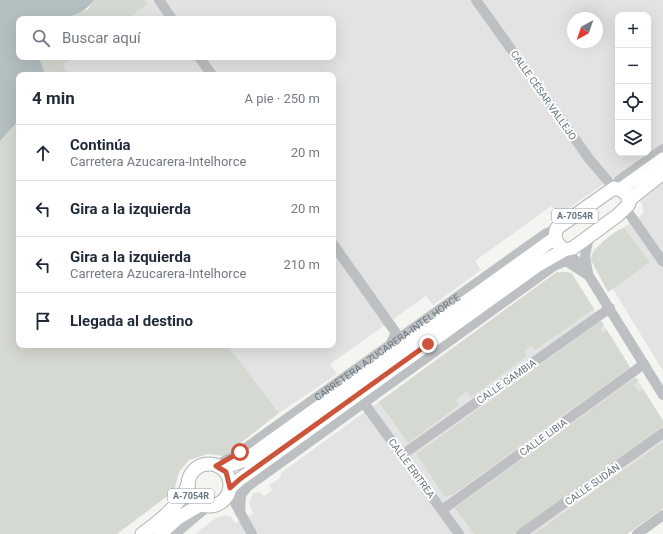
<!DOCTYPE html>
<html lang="es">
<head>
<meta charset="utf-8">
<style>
  :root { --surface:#fff; --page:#f2f2f3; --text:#1f2937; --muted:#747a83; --line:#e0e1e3 }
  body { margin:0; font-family:Roboto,sans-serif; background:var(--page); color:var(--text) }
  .controls { position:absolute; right:12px; top:12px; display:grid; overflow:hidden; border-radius:8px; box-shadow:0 4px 16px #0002 }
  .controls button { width:36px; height:36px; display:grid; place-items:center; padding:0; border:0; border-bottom:1px solid var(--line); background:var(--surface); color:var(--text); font:20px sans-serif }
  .compass { position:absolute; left:567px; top:12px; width:36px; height:36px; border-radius:50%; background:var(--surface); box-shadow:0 4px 16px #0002; rotate:220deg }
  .stop { position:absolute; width:12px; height:12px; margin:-9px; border:3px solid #cb543a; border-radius:50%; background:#fff }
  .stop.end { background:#cb543a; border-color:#fff; box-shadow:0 1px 4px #0008 }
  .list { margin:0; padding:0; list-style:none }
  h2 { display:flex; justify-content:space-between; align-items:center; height:52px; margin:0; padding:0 16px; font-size:17px }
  h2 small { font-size:13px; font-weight:400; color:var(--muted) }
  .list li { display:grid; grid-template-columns:26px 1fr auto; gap:12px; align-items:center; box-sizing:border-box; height:56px; padding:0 16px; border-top:1px solid var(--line) }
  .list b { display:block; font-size:15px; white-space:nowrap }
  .list p { margin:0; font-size:13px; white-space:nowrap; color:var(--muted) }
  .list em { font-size:13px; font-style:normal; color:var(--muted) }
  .icon { flex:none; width:22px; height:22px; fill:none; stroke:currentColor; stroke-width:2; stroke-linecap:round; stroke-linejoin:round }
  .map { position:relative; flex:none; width:663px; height:534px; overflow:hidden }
  .search { position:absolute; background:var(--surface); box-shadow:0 4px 16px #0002; left:16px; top:16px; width:320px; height:44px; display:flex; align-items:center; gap:10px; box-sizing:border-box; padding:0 14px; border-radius:8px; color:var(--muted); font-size:15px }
  .panel { position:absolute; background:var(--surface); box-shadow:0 4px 16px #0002; left:16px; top:72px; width:320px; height:276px; border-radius:8px }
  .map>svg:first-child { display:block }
</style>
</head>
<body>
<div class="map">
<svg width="663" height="534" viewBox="0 0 663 534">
  <rect width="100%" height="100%" fill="#f4f4f1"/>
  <g fill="#e2e3e2" fill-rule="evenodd">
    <path d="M145,0H663V371L613,289L608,292L591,257L594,249L644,213L642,203L620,173L559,215L552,206L547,209L475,261L481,270L433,305L426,296L330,364L337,374L279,413L227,345H333V75H70L63,65L74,57H333V19H127L148,4ZM618,15H648V153H618ZM573,18H597V42H573Z"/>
    <polygon points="557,272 568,272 572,274 663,421 663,508 627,534 195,534 216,518 225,515 231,517 235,523 253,514 249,502 254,493 260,492 264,496 272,490 269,485 280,478 281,473"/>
  </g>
  <g fill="#d4d9d1">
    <polygon points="94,0 145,0 148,4 127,19 66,19 88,9"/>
    <polygon points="39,57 74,57 63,65 70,75 45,75"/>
    <polygon points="19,120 19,345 227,345 279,413 224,456 208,454 189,460 179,472 174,491 117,534 0,534 0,141"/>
    <path d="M624,228L650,262L608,292L591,260C591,250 614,230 624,228Z"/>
    <polygon points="557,272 568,272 572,274 594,309 535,350 532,345 524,351 527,356 471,397 467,391 456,400 459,405 408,443 379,402"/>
    <polygon points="601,321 604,325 600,328 603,333 607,330 630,367 452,495 444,496 416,454"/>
    <polygon points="634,379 637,379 639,381 634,384 639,392 643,389 663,421 663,426 513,534 474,534 455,508"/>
    <polygon points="663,442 663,508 627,534 534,534"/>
  </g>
  <path fill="#b4bfc2" d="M0,0H94C77,24 46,19 19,19V57H39L45,75H19V120L0,141Z"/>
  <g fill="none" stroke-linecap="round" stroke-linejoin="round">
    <g stroke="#b0b4b7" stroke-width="15">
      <g id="major">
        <polyline points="621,189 663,159"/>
        <polyline points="629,200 663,173"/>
        <circle cx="209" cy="485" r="21"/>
        <polyline points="222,468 245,460 555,238"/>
        <path d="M230,488L240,479L538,265L564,250L573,248L618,215L629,204C629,194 623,190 614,188L557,228C553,238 556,243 564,250"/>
        <path d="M142,534C161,520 178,507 188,485"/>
        <polyline points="160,534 178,518 200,505"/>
      </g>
    </g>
    <g stroke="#bcc0c2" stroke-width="10">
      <polyline points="159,0 172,19"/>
      <polyline points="476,0 590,160 614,188 619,180 663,149"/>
      <polyline points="199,57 212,75"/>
      <polyline points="626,209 663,262"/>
      <polyline points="333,244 396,333 390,345"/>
      <polyline points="564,250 584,268 663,395"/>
      <polyline points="588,273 585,256 589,237"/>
      <polyline points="364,403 459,534"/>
      <polyline points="402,455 610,308"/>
      <path id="s1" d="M217,465L240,452L545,234L557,228"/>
      <polyline points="229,492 252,534"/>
      <polyline points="442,510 644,364"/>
      <polyline points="240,513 241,495 247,487 554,266 566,261 588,275"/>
      <polyline points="175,534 207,507"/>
      <polyline points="521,534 663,433"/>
      <polyline points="637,534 663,515"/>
    </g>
    <use href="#major" stroke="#fff" stroke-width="13"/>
  </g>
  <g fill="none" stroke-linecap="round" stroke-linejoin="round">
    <polyline stroke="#cb543a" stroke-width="5" points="240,452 216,466 226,472 230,488 240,479 428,344"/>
  </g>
  <g text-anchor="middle" stroke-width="4" stroke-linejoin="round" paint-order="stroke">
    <g fill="#fff" stroke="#959ea5" stroke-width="1">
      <rect x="552" y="209" width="46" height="14" rx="3"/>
      <rect x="168" y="489" width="46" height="14" rx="3"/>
    </g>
    <g font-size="9" font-weight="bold" fill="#67757e">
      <text x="575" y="219">A-7054R</text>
      <text x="191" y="499">A-7054R</text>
    </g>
    <g font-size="10" fill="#67757e" stroke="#fff">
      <text transform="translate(544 95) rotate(55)" y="4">CALLE CÉSAR VALLEJO</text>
      <text dy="4" stroke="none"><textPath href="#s1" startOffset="207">CARRETERA AZUCARERA-INTELHORCE</textPath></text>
      <text transform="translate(506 381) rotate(-35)" y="4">CALLE GAMBIA</text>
      <text transform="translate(543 437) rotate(-36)" y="4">CALLE LIBIA</text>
      <text transform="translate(412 468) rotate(54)" y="4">CALLE ERITREA</text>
      <text transform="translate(592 484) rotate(-35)" y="4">CALLE SUDÁN</text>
    </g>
  </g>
</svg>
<div class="controls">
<button>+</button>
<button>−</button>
<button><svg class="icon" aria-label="locate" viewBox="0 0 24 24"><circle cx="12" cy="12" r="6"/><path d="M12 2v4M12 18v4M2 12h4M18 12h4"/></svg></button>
<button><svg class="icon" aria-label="layers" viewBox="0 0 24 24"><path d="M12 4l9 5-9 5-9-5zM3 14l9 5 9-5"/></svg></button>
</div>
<svg class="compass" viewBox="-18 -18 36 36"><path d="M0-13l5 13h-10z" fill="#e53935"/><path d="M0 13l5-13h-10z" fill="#747a83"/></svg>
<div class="stop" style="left:240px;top:452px"></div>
<div class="stop end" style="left:428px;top:344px"></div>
<div class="search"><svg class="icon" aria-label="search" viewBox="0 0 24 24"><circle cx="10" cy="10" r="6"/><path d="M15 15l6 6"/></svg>Buscar aquí</div>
<section class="panel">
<h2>4 min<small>A pie · 250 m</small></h2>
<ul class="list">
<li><svg class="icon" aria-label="ahead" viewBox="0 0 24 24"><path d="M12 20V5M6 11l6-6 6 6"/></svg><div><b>Continúa</b><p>Carretera Azucarera-Intelhorce</p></div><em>20 m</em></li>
<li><svg class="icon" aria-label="left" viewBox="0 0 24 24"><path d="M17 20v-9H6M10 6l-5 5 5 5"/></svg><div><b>Gira a la izquierda</b></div><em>20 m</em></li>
<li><svg class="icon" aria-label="left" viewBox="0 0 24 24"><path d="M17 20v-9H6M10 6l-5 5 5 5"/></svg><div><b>Gira a la izquierda</b><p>Carretera Azucarera-Intelhorce</p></div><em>210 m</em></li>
<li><svg class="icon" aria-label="arrive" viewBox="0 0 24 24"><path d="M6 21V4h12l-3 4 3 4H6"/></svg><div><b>Llegada al destino</b></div></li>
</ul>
</section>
</div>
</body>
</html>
